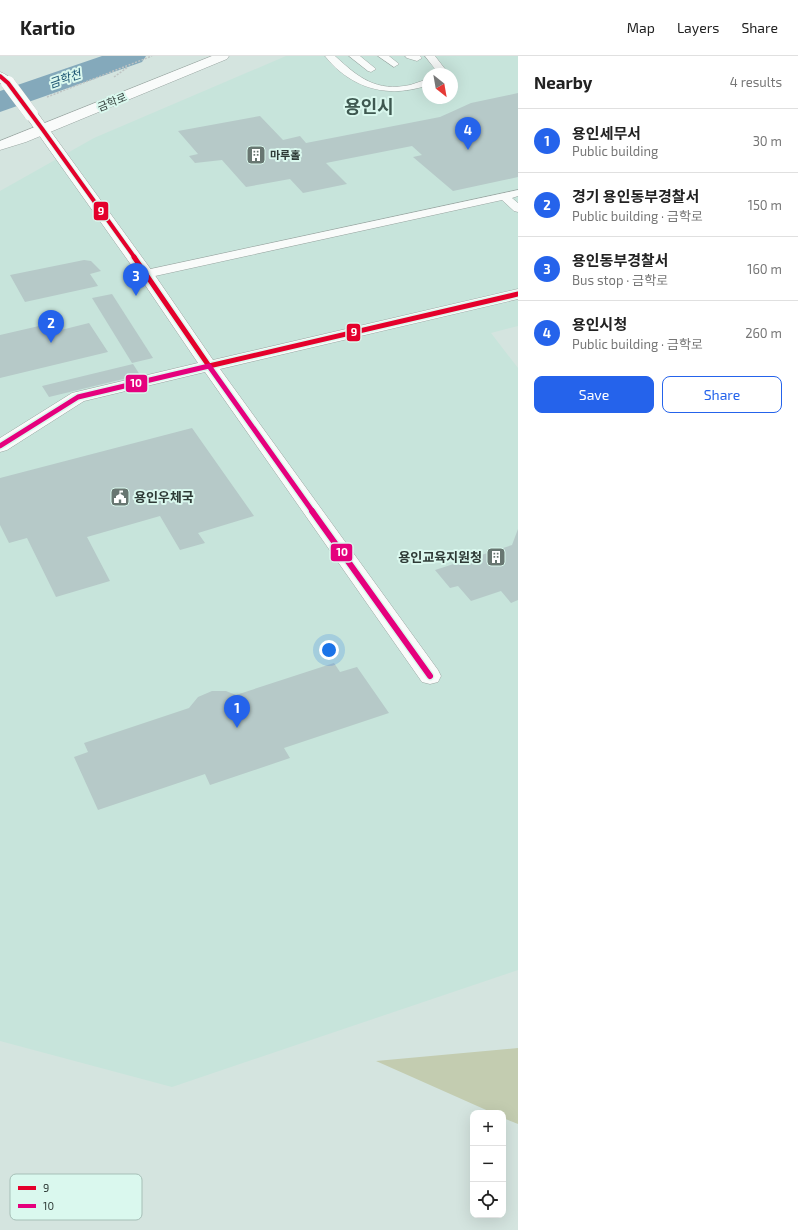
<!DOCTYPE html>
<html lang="en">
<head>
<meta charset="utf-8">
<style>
  :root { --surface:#fff; --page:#f2f2f2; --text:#222; --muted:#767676; --line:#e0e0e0; --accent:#2563eb }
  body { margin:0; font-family:"Exo 2","Noto Sans KR",sans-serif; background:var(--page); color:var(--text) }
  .controls { position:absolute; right:12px; bottom:12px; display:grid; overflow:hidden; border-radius:8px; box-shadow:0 4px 16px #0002 }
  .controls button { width:36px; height:36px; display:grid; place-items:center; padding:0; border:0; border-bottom:1px solid var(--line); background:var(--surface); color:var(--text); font:20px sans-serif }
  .compass { position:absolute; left:422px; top:12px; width:36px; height:36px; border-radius:50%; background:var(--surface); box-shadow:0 4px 16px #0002; rotate:149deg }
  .you { position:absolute; left:329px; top:594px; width:14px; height:14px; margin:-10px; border:3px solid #fff; border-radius:50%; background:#1a73e8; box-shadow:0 0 0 6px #1a73e833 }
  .badge { display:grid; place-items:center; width:26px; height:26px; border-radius:50%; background:var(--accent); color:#fff; font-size:13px; font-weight:700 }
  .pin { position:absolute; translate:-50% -33px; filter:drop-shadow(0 1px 2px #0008) }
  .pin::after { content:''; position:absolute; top:21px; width:14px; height:12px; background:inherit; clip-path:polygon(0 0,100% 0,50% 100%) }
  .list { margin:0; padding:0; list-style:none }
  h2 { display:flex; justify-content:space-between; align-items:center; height:52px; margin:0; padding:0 16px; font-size:17px }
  h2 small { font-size:13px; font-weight:400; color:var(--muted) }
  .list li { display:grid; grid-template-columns:26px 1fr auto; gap:12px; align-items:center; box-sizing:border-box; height:64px; padding:0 16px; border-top:1px solid var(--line) }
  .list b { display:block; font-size:15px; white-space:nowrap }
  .list p { margin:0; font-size:13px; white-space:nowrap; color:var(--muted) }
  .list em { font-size:13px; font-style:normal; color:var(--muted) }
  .actions { display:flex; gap:8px; padding:12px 16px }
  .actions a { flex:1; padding:9px 0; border:1px solid var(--accent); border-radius:8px; text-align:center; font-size:14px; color:var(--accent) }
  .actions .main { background:var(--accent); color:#fff }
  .icon { flex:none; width:22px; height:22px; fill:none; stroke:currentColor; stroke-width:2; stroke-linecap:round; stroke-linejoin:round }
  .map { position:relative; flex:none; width:518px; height:1174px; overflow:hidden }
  header { display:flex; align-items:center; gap:24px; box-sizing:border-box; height:56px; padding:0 20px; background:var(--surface); border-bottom:1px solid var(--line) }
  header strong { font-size:19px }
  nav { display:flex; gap:22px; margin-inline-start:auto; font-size:14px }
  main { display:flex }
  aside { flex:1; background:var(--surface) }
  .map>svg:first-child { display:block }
</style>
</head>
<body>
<header>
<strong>Kartio</strong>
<nav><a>Map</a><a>Layers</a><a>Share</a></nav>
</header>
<main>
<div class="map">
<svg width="518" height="1174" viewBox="0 0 518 1174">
  <rect width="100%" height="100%" fill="#d4e4df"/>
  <path fill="#c7e4db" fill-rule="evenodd" d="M286,0H518V270L491,277L518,312V914L172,1031L0,985V135L94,82ZM428,18H452V42H428Z"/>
  <polygon fill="#c3ccb0" points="518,992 518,1068 503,1062 503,1057 493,1057 376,1005"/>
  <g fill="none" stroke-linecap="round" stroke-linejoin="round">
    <polygon fill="#84a9bb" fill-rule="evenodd" points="102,0 146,0 142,6 0,56 0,35"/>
  </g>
  <g fill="#b6c9c8">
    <polygon points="518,37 518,121 453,135 413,101 422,99 412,90 326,107 347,128 303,137 290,123 246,131 222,104 195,107 189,100 198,98 178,75 260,60 283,84 300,80 306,87 440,61 471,47"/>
    <polygon points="84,204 91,205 101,215 90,218 98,230 25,246 10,219"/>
    <polygon points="112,238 153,302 132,307 92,242"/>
    <polygon points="52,267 57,275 89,267 108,296 0,322 0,279"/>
    <polygon points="133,308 140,319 49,341 42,330"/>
    <polygon points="192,372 254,460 198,477 205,487 180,494 160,460 87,481 110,525 56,541 27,482 9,487 0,469 0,422"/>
    <polygon points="518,473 518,544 511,547 501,535 471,545 458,530 450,532 435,514 512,489"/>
    <polygon points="334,607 340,616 357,611 389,657 284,692 290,702 210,729 205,718 98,754 74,701 88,696 84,687 189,652 198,641 212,635 226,635 236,639"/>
  </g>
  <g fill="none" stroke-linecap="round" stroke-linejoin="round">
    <g stroke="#99a5a1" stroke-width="1">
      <g id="lane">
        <path d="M325,0H335C359,22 376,36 410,29C416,27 422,25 428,23V29C389,43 351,33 325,0Z"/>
        <polygon points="349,0 360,0 376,13 371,16 368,15"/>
        <polygon points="378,0 389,0 399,8 394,11"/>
        <polygon points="405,0 420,0 422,2 417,5 407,2"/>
        <polygon points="425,0 435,0 445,13 445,18 435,18 435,13"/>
        <polygon points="518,134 518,140 512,142 518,147 518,156 514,155 502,144 146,222 142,220 140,218 142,216 146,214"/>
      </g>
    </g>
    <g stroke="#99a5a1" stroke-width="1">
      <g id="street">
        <path d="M0,16C6,18 11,22 15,27L13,30L8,31L0,27Z"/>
        <polygon points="31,54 36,55 152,215 213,304 518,233 518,243 220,313 438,614 441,620 438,626 430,628 422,626 205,316 84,345 7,394 0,396 0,382 72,337 198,307 139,220 24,58 26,55"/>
      </g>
    </g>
    <g stroke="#99a5a1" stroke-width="1">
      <polygon id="secondary" points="212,0 229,0 227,3 26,86 0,94 0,85"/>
    </g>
    <g stroke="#bfc4c3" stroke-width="1.5" stroke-dasharray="2 1.5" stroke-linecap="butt">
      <polyline points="114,21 128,11"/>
      <polyline points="47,41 152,0"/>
    </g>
    <use href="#lane" fill="#f9fbfa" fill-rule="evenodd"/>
    <use href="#street" fill="#f9fbfa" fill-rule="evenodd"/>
    <use href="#secondary" fill="#f9fbfa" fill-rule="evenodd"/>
    <g stroke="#99a5a1" stroke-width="14" stroke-linecap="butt">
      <polyline id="street-bridge" points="8,27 31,58"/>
    </g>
    <use href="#street-bridge" stroke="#f9fbfa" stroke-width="14"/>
    <g stroke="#daf8ee" stroke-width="6">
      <polyline id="bus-1-far1" points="0,20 8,27 43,74 135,202"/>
    </g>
    <g stroke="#daf8ee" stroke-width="8">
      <polyline id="bus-1" points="134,201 209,310 518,238"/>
    </g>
    <g stroke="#daf8ee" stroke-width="8">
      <polyline id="bus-2-far1" points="0,390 78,341 209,310 313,456"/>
    </g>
    <g stroke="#daf8ee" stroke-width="9">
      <polyline id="bus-2" points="312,455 430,620"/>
    </g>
    <use href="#bus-1-far1" stroke="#e4002b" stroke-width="4"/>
    <use href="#bus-1" stroke="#e4002b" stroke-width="5"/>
    <use href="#bus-2-far1" stroke="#e5007d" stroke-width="5"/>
    <use href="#bus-2" stroke="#e5007d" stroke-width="6"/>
  </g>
  <defs>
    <g id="building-square" transform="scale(1)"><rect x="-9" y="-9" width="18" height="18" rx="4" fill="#687671" stroke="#daf8ee"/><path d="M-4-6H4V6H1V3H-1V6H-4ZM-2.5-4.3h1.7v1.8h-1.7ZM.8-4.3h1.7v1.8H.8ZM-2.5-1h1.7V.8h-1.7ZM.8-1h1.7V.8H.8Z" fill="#fff"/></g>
    <g id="civic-square" transform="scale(1)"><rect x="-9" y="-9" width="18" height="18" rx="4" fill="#687671" stroke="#daf8ee"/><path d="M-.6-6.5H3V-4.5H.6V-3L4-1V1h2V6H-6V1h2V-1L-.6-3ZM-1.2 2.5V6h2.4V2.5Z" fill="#fff"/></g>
  </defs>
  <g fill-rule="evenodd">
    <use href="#building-square" x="256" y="99"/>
    <use href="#civic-square" x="120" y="441"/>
    <use href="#building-square" x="496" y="501"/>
  </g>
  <g text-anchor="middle" stroke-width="4" stroke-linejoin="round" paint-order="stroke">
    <g font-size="11" fill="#2e3a36" stroke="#daf8ee">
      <text transform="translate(112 46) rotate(-22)" y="4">금학로</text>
    </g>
    <g font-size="11" font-weight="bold" fill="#2e3a36" stroke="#daf8ee" text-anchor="start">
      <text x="270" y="103">마루홀</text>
    </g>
    <g font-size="12" font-style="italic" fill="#1a5270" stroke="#daf8ee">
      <text transform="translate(65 23) rotate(-19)" y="4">금학천</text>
    </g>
    <g font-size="13" font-weight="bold" fill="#2e3a36" stroke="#daf8ee" text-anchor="start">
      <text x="134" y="446">용인우체국</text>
      <text x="482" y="506" text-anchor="end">용인교육지원청</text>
    </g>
    <g font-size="18" font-weight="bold" fill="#3e5850" stroke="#daf8ee">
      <text x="369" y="57">용인시</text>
    </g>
  </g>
  <rect x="10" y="1118" width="132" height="46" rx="6" fill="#daf8ee" stroke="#a6bfb7" stroke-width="1"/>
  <rect x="18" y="1130" width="18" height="4" fill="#e4002b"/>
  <rect x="18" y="1148" width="18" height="4" fill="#e5007d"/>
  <g font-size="11" fill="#2e3a36">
    <text x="43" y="1136">9</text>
    <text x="43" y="1154">10</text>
  </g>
  <g stroke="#daf8ee" stroke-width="1.5">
    <rect x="93" y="145" width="16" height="20" rx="4" fill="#e4002b"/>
    <rect x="346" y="267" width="15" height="19" rx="4" fill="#e4002b"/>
    <rect x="125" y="318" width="23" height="19" rx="4" fill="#e5007d"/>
    <rect x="330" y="487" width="23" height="19" rx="4" fill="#e5007d"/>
  </g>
  <g font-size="11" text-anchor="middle" font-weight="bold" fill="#fff">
    <text x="101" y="159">9</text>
    <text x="354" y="280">9</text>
    <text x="136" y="331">10</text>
    <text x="342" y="500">10</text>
  </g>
</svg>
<div class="controls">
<button>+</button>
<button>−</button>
<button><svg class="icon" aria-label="locate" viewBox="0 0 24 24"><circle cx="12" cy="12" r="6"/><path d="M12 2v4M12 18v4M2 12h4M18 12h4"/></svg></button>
</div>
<svg class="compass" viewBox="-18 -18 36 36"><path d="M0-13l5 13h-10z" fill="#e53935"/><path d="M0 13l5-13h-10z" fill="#767676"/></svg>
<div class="you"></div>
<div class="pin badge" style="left:237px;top:672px">1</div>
<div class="pin badge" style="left:51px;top:287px">2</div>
<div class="pin badge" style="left:136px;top:240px">3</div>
<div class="pin badge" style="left:468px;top:94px">4</div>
</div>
<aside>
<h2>Nearby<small>4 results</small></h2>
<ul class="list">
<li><span class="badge">1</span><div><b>용인세무서</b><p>Public building</p></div><em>30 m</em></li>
<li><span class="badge">2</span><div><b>경기 용인동부경찰서</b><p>Public building · 금학로</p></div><em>150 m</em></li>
<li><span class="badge">3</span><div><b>용인동부경찰서</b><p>Bus stop · 금학로</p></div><em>160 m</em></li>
<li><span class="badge">4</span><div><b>용인시청</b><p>Public building · 금학로</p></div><em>260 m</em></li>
</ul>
<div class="actions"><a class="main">Save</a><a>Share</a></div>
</aside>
</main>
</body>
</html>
